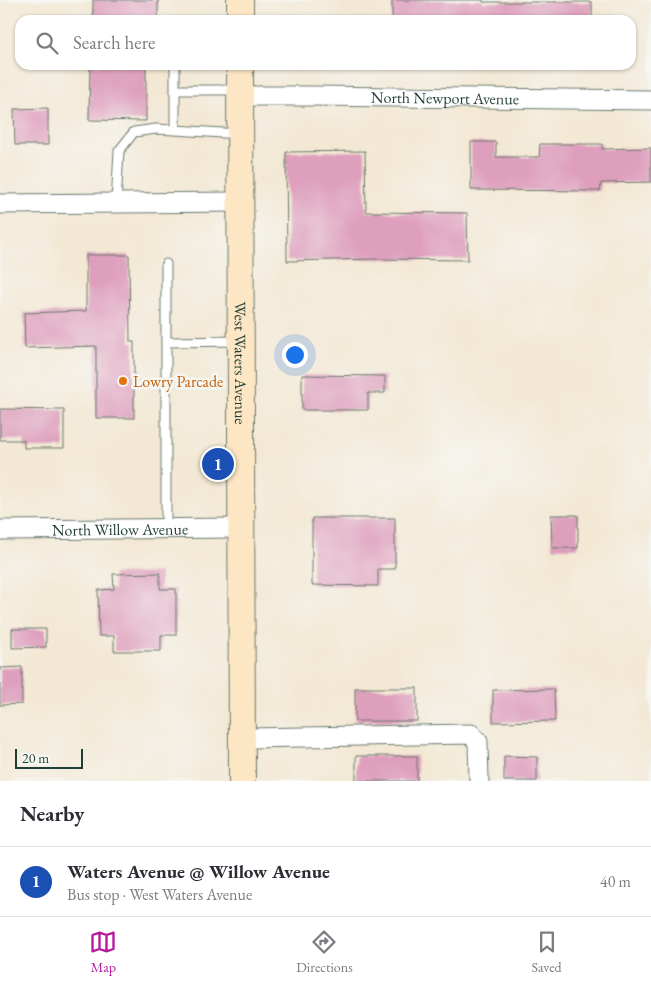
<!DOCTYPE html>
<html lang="en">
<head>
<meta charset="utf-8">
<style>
  :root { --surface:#fff; --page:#f7f7f7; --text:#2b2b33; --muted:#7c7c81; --line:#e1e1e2; --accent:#b5179e }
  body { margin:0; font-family:"EB Garamond",serif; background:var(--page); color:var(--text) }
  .scale { position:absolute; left:15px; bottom:12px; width:68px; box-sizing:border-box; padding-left:5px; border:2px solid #1f3d34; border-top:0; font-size:14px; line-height:18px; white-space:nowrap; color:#1f3d34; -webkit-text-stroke:4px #f6f6f2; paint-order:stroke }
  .you { position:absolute; left:294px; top:354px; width:18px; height:18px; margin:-12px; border:4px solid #fff; border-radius:50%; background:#1a73e8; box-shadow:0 0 0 8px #1a73e833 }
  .badge { display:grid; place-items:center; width:32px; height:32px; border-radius:50%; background:var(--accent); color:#fff; font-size:16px; font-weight:700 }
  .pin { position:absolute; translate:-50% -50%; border:2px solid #fff; box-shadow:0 1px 5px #0006 }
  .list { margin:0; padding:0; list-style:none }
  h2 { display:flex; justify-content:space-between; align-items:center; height:65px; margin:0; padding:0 20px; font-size:21px }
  h2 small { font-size:16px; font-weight:400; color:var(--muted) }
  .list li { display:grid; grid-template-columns:32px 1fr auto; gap:15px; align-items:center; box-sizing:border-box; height:70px; padding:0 20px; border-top:1px solid var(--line) }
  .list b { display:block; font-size:19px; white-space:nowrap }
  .list p { margin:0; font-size:16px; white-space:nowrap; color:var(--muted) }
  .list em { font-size:16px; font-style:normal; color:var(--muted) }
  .icon { flex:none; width:28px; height:28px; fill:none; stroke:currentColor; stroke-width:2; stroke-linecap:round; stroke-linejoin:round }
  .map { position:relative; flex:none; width:651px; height:781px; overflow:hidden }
  .search { position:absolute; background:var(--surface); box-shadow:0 1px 4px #0004; left:15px; right:15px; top:15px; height:55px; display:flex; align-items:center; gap:12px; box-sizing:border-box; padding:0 18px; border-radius:15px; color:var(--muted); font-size:19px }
  .sheet { height:135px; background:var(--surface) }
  nav { display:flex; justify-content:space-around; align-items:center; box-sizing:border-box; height:70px; border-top:1px solid var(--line); background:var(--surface); font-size:14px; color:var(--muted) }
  nav a { display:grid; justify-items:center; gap:2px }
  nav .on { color:var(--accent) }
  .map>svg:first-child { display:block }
</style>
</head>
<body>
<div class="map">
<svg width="651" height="781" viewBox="0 0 651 781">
  <rect width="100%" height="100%" fill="#f6f6f2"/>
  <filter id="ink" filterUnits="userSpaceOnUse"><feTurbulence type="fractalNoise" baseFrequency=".02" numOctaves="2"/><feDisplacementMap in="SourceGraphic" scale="10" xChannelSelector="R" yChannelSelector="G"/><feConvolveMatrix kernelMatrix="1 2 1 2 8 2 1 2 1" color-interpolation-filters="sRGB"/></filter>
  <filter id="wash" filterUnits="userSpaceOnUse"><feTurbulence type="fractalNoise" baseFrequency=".0096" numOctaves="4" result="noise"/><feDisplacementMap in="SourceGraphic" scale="20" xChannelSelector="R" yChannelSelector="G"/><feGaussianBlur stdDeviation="1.12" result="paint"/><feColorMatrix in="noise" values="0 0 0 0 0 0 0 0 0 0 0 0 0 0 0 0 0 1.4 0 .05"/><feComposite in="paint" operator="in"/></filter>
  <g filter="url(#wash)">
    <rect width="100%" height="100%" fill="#f3e8d4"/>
    <g id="blocks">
      <g fill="#de9fbd">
        <rect x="93" y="0" width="65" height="18"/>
        <polygon points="392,0 483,0 483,2 592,2 592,20 392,20"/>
        <polygon points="90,65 146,65 146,121 89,120"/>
        <polygon points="48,108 48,145 15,145 14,109"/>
        <polygon points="471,142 496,142 496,157 539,157 540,144 602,144 602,149 651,148 651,182 601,183 600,191 471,190"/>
        <polygon points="365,151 366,212 467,213 468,260 378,259 287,261 286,152"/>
        <polygon points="86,255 129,255 130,342 134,342 134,418 96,418 96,346 25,348 24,313 86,311"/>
        <polygon points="302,375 385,376 385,393 368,393 368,410 302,410"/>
        <polygon points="0,409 64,410 64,448 24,448 24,440 0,440"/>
        <polygon points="551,515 578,515 578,548 552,548"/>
        <polygon points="312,518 395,518 395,569 378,569 378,586 312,585"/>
        <polygon points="160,573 160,589 176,589 176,635 161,635 161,651 114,651 114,636 99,636 98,590 114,589 113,574"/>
        <polygon points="12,629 46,629 46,647 12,648"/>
        <polygon points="22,667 22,704 0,705 0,668"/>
        <rect x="355" y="688" width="62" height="33"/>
        <polygon points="554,689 555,721 493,722 493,690"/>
        <rect x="356" y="756" width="61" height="25"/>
        <polygon points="504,756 537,757 537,781 504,781"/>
      </g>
    </g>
  </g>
  <g filter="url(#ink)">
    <use href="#blocks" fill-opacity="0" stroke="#69796c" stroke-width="1"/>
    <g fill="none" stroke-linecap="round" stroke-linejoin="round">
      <g stroke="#69796c" stroke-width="11">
        <g id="lane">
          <polyline points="176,90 238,90"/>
          <polyline points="175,130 239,134"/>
          <polyline points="116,203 119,151 134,132 156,129 175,130 175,65"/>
          <polyline points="166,264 166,528"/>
          <polyline points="166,342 240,341"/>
        </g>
      </g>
      <g stroke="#69796c" stroke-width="21">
        <g id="street">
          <path id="s1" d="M239,96H313L651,100"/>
          <polyline points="0,204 239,202"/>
          <path id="s2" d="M0,530L241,528"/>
          <polyline points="241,738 471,734 478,742 479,781"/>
        </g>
      </g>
      <g stroke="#69796c" stroke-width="28">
        <g id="secondary">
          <polyline points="240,20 240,0"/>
          <path id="s3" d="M240,65L242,781"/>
        </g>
      </g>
      <use href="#lane" stroke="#fff" stroke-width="9"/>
      <use href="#street" stroke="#fff" stroke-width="19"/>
      <use href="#secondary" stroke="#fce6c4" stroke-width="26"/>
    </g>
  </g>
  <circle fill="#e8710a" stroke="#f6f6f2" stroke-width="2" cx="123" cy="381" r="5"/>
  <g text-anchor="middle" stroke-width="5" stroke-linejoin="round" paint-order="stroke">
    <g font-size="16" fill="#1f3d34" stroke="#f6f6f2">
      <text dy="6" stroke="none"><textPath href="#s1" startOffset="206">North Newport Avenue</textPath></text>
      <text dy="6" stroke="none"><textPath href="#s3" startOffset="298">West Waters Avenue</textPath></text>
      <text dy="6" stroke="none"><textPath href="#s2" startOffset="120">North Willow Avenue</textPath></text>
    </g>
    <g font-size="16" fill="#c56008" stroke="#f6f6f2" text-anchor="start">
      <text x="133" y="387">Lowry Parcade</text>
    </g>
  </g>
</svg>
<div class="scale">20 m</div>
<div class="you"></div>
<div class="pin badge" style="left:218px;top:464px;background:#1a4fb4">1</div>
<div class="search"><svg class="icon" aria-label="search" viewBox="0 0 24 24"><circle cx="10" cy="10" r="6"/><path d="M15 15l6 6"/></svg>Search here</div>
</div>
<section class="sheet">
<h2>Nearby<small></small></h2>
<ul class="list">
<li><span class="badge" style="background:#1a4fb4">1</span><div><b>Waters Avenue @ Willow Avenue</b><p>Bus stop · West Waters Avenue</p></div><em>40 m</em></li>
</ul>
</section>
<nav>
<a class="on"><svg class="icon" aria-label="map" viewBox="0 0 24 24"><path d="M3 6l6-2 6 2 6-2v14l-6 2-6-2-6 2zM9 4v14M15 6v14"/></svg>Map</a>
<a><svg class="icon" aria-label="directions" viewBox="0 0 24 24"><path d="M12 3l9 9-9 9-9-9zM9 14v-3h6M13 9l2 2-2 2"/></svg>Directions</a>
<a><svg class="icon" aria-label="saved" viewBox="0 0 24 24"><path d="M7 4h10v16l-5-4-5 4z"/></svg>Saved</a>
</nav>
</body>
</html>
